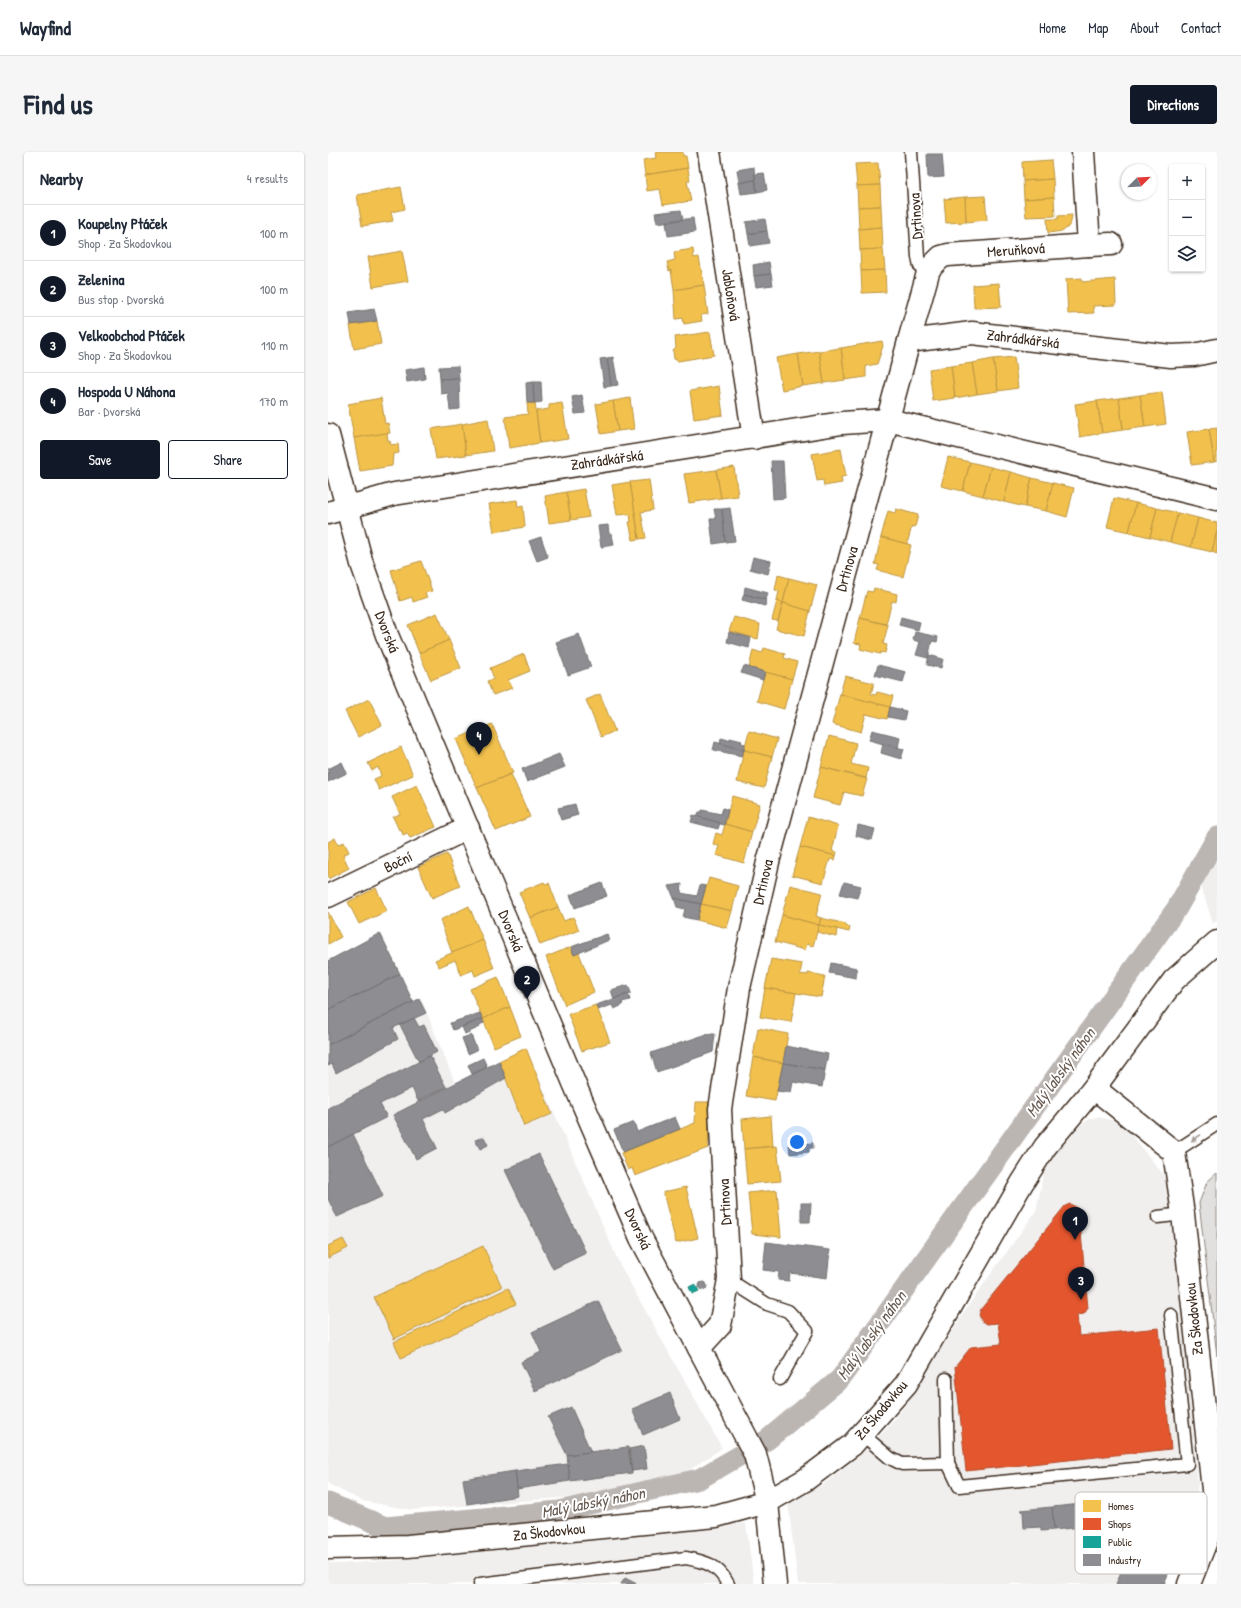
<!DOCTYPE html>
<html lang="en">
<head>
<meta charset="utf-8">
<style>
  :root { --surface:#fff; --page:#f6f6f7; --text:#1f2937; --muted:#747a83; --line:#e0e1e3; --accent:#111827 }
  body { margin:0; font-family:"Patrick Hand",sans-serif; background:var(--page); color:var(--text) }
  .controls { position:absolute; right:12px; top:12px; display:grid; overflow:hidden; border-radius:4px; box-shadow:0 1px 3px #0004 }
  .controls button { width:36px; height:36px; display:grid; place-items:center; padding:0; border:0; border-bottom:1px solid var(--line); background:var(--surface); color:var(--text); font:20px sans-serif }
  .compass { position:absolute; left:793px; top:12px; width:36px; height:36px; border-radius:50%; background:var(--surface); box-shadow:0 1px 3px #0004; rotate:66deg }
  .you { position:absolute; left:469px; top:990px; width:14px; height:14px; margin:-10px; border:3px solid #fff; border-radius:50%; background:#1a73e8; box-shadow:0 0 0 6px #1a73e833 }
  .badge { display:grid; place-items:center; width:26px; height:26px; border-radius:50%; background:var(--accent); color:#fff; font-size:13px; font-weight:700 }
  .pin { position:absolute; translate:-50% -33px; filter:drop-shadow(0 1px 2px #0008) }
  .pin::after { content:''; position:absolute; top:21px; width:14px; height:12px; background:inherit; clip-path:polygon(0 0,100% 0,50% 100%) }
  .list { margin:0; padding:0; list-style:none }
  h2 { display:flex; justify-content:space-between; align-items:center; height:52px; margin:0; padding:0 16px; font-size:17px }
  h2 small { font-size:13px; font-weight:400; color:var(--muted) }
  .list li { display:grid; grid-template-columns:26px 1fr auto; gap:12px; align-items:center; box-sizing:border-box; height:56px; padding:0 16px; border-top:1px solid var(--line) }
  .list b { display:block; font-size:15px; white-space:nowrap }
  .list p { margin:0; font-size:13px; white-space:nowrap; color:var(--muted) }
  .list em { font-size:13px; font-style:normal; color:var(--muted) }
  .actions { display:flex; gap:8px; padding:12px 16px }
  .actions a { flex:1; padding:9px 0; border:1px solid var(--accent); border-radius:4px; text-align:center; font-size:14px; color:var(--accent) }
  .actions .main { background:var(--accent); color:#fff }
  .icon { flex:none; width:22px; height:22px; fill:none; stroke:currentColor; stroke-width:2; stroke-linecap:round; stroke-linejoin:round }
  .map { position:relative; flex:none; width:889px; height:1432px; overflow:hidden; border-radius:4px }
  header { display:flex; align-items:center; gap:24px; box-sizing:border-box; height:56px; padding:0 20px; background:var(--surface); border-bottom:1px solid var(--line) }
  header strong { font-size:19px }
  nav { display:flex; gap:22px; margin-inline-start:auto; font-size:14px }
  .intro { display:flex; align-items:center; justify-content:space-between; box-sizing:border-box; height:96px; padding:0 24px }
  h1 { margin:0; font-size:28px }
  .button { padding:10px 18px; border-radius:4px; background:var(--accent); color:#fff; font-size:14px; font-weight:700 }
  main { display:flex; gap:24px; padding:0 24px }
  aside { flex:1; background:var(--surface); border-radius:4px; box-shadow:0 1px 3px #0004 }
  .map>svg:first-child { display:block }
</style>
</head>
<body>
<header>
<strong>Wayfind</strong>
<nav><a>Home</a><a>Map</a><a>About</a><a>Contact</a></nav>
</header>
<div class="intro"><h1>Find us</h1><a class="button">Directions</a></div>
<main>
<aside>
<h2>Nearby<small>4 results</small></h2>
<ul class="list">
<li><span class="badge">1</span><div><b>Koupelny Ptáček</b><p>Shop · Za Škodovkou</p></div><em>100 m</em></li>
<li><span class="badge">2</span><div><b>Zelenina</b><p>Bus stop · Dvorská</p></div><em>100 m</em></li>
<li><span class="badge">3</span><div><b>Velkoobchod Ptáček</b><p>Shop · Za Škodovkou</p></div><em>110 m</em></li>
<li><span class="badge">4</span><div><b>Hospoda U Náhona</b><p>Bar · Dvorská</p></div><em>170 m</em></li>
</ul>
<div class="actions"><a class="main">Save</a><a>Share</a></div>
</aside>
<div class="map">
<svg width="889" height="1432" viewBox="0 0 889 1432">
  <rect width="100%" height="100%" fill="#fff"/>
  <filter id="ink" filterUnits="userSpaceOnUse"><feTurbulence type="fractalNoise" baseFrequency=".025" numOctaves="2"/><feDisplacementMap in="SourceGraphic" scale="8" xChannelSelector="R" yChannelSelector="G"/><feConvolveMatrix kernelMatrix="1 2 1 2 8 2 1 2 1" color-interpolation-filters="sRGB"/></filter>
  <g filter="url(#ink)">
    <g fill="#f1efee">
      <polygon points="889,681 889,769 885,772 869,721"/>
      <polygon points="53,781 84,849 93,846 127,931 198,896 292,1113 394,1296 349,1326 244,1345 84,1358 34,1349 0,1332 0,808"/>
      <polygon points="769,965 789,969 799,978 835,1022 842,1034 870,1331 866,1363 836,1432 470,1432 460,1351 494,1333 525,1309 562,1273 580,1250 640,1154 708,1059 717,1014 751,974 761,967"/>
      <polygon points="418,1371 426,1432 0,1432 0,1410 10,1412 83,1407"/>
    </g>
    <polygon fill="#e2e0de" stroke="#8e857e" points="889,1021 889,1204 871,1051 879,1030"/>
    <g fill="#f2c14e" stroke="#bb9440">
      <polygon points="327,0 355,0 355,4 358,4 360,16 317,23 315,8 328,6"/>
      <polygon points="723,8 725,27 695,29 694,10"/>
      <polygon points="550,11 552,33 529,34 527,12"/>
      <polygon points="360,16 362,29 359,29 363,49 335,53 332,37 319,39 317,23"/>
      <polygon points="725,27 726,45 696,47 695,29"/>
      <polygon points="552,33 553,54 530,55 529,34"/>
      <polygon points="73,35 77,57 63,60 65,69 34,74 29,43"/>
      <polygon points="657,44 659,68 638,70 637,45"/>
      <polygon points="637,45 638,70 618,71 616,47"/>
      <polygon points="726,45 727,64 698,65 696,47"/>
      <polygon points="553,54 554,75 531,77 530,55"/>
      <polygon points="744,63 743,70 740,75 735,79 720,81 719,67 730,67 730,64"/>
      <polygon points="554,75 555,97 532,98 531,77"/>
      <polygon points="365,97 366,106 371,105 376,133 346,138 343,118 341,119 339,110 347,108 346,100"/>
      <polygon points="555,97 557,118 533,119 532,98"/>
      <polygon points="74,99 80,129 45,135 40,105"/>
      <polygon points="557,118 558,140 534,141 533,119"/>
      <polygon points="754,126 754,130 787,127 788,153 765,154 766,161 740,162 738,127"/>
      <polygon points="671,131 673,155 646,156 645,133"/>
      <polygon points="376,133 380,162 373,163 374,169 356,172 355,166 348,167 346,138"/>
      <polygon points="49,169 53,192 26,197 22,173"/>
      <polygon points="382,180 386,203 350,209 346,207 345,199 348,196 347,185"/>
      <polygon points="554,189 555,194 549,212 538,214 538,225 517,228 513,196"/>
      <polygon points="513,196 517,228 496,231 491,199"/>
      <polygon points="491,199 496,231 475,234 470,202"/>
      <polygon points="470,202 475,234 454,238 448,206"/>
      <polygon points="686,205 690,236 670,239 665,207"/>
      <polygon points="665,207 670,239 649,242 644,211"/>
      <polygon points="644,211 649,242 627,246 623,214"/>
      <polygon points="623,214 627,246 605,249 601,217"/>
      <polygon points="391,234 395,263 366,267 362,239"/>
      <polygon points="834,240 838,272 817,275 812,243"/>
      <polygon points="812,243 817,275 795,278 791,246"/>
      <polygon points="53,246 57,272 60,271 62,281 26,286 20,252"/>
      <polygon points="302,246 306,277 290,279 285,249"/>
      <polygon points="791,246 795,278 774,281 769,249"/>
      <polygon points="285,249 290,279 273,282 268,252"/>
      <polygon points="769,249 774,281 752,285 747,252"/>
      <polygon points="199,251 207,251 212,291 181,296 177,265 200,262"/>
      <polygon points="234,251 240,287 212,291 208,259 221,257 221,253"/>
      <polygon points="160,267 165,299 138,303 134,272"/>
      <polygon points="134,272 138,303 108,307 103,277"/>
      <polygon points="889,276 889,309 886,310 881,277"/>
      <polygon points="881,277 886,310 864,313 859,280"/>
      <polygon points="59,281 60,289 62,289 63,293 70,292 71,301 65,302 64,314 32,319 26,286"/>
      <polygon points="513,297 518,324 513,325 514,331 496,334 495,328 489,329 484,302"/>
      <polygon points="620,305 642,310 635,339 613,334"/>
      <polygon points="642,310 663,315 655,344 635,339"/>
      <polygon points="406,315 410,344 393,346 388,318"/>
      <polygon points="663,315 683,320 676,350 655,344"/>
      <polygon points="388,318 393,346 361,351 356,322"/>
      <polygon points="683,320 704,326 697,355 676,350"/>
      <polygon points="704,326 725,331 718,359 697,355"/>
      <polygon points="321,328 325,358 313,360 318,386 311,387 302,330"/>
      <polygon points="302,330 311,387 305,388 301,370 303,370 302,362 289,363 284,333"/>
      <polygon points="725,331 746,336 739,365 718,359"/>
      <polygon points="256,337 261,365 243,368 238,340"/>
      <polygon points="238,340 243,368 221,371 217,344"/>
      <polygon points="786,346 808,351 801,380 779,375"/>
      <polygon points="189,348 190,355 195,354 197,375 166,380 161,352"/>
      <polygon points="808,351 829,356 822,385 801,380"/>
      <polygon points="829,356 850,361 842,390 822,385"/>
      <polygon points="568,357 590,363 587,375 584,374 579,392 553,385 560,359 567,361"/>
      <polygon points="850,361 870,366 863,395 842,390"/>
      <polygon points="870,366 889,371 889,379 884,400 863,395"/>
      <polygon points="889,379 889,402 884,400"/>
      <polygon points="553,385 583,393 575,425 549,418 551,413 547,412"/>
      <polygon points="93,409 104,439 97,441 99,445 85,450 84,445 72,449 63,418"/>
      <polygon points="450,423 461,426 455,451 449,449 451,439 447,438"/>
      <polygon points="461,426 489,433 482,459 455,451"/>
      <polygon points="546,436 569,442 568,450 564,449 558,472 532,466 539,439 545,440"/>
      <polygon points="449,449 455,451 450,469 444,468"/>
      <polygon points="455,451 482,459 476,484 448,477"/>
      <polygon points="109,461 121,488 91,501 80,473"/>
      <polygon points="406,465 432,472 430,487 401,479"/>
      <polygon points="532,466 560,473 555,492 559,493 557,501 553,500 552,502 532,497 533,492 526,491"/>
      <polygon points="121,488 133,516 103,528 91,501"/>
      <polygon points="436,496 457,502 456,506 469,510 464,527 421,516 425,498 434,501"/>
      <polygon points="196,502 202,519 180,528 184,536 165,543 159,529 166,527 162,516"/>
      <polygon points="437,520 464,527 456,557 429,549"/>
      <polygon points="517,524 546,531 543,542 548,543 549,540 565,544 562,555 512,542"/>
      <polygon points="272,542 287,579 273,585 258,548"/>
      <polygon points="512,542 562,555 559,567 538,562 533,580 504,572"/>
      <polygon points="41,547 54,573 30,585 17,559"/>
      <polygon points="164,572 185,621 149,636 128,587"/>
      <polygon points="421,579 449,587 444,605 416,598"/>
      <polygon points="501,584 528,591 523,612 540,616 538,626 493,615"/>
      <polygon points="73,595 85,623 51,638 46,627 53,624 50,615 44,619 40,611"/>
      <polygon points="416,598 444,605 436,636 409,630"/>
      <polygon points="493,615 539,627 534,644 516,640 512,653 485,646"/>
      <polygon points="183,622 202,665 168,679 149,636"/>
      <polygon points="89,633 108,675 82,686 79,681 75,683 73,677 71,678 65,665 72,662 64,645"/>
      <polygon points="404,644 432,652 424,680 397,672"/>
      <polygon points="480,665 510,674 504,699 509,700 508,704 472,695"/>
      <polygon points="397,672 424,680 416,711 388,703 391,694 385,692 388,681 394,683"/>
      <polygon points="7,686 10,693 16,690 21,700 15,703 21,716 0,727 0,690"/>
      <polygon points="472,695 508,704 507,708 502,707 495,731 464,723"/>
      <polygon points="119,702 132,734 104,746 90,715"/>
      <polygon points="381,726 410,734 404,759 373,752"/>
      <polygon points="216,730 217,732 221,731 230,755 202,766 191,740"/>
      <polygon points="462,733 494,741 488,764 493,766 491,773 454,763"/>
      <polygon points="48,736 59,759 31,772 20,750"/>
      <polygon points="373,752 404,759 399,776 369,768"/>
      <polygon points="141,754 155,788 124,801 112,768"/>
      <polygon points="230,755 236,769 245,765 251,778 212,793 202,766"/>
      <polygon points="0,760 13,785 0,792"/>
      <polygon points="454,763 491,773 485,794 479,792 477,798 447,790"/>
      <polygon points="493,766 518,772 518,774 522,775 521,780 491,773"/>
      <polygon points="491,773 509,777 508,785 489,780"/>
      <polygon points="155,788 166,816 147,824 145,818 133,823 127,808 111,815 107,808"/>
      <polygon points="243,795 246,803 251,801 266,840 237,853 218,805"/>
      <polygon points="443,807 474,812 472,822 480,823 480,821 497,824 493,845 437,836"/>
      <polygon points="170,825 182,855 155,867 142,837"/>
      <polygon points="437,836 468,841 463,870 432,865"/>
      <polygon points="268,853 282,890 254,899 240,862"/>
      <polygon points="182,855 193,884 166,895 155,867"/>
      <polygon points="430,876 460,882 455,911 425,905"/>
      <polygon points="198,896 224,962 196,974 171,909"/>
      <polygon points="425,905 455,911 447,949 418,944"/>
      <polygon points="368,950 382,950 380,996 307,1024 304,1016 300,1018 293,1001 367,971"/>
      <polygon points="443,964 445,994 416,997 414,967"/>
      <polygon points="449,994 453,1029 419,1032 416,997"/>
      <polygon points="358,1035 370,1086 348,1091 335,1040"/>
      <polygon points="449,1038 453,1085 424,1082 420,1041"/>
      <polygon points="15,1087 20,1096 0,1106 0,1094"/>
      <polygon points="155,1094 174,1135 66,1187 46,1145"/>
      <polygon points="180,1136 188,1152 73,1206 66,1190"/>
    </g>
    <polygon fill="#e4572e" stroke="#b14a29" points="742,1052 748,1055 751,1060 760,1156 756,1162 749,1163 751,1184 831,1176 843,1297 638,1319 627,1215 643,1195 673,1192 670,1171 659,1172 654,1169 651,1163 653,1157 737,1054"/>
    <polygon fill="#17a398" stroke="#227f73" points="367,1132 371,1139 364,1142 361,1135"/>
    <g fill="#8d8d92" stroke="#746f6f">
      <polygon points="599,2 614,2 616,25 600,26"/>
      <polygon points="426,15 427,28 411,31 409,18"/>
      <polygon points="436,21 439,38 429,40 427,22"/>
      <polygon points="427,28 429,40 413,42 411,31"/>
      <polygon points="353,58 355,67 329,71 327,61"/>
      <polygon points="365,66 367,80 340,84 338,70"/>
      <polygon points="437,67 439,79 420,82 418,70"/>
      <polygon points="439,79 441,91 422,94 420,82"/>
      <polygon points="441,110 443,122 426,124 425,113"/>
      <polygon points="443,122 445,133 428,135 426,124"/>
      <polygon points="46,157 49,169 23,173 21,161"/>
      <polygon points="285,205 290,233 283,234 279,206"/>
      <polygon points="279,206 283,234 276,235 272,207"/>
      <polygon points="130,214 131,226 112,227 111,215"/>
      <polygon points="96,215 97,227 79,230 77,218"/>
      <polygon points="131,226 132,257 122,258 120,241 113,242 112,227"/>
      <polygon points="205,230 213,230 214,250 206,251"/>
      <polygon points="205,230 206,251 199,251 198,231"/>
      <polygon points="254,243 257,261 247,262 244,245"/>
      <polygon points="443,309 455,309 457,346 445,347"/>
      <polygon points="402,356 407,389 397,390 394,357"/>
      <polygon points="386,357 394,357 397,390 385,392 382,367 388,367"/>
      <polygon points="280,373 281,382 284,382 286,393 273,395 270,374"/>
      <polygon points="213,385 220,405 209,409 201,389"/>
      <polygon points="425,405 443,409 440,422 422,417"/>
      <polygon points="417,435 440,441 438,448 416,442"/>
      <polygon points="416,442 438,448 437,454 414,448"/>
      <polygon points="573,465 592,470 590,478 571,473"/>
      <polygon points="401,480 423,486 421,496 399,490"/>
      <polygon points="587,480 610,485 609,490 604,489 600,506 588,503 592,490 585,488"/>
      <polygon points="251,482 263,515 240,523 228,490"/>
      <polygon points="601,503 615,507 613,516 599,513"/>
      <polygon points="550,513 578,520 575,530 547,523"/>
      <polygon points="416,514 437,520 435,528 413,521"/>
      <polygon points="562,555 578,559 576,568 560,565"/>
      <polygon points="544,578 572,585 570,596 541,588"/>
      <polygon points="393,586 401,588 402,586 414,589 413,591 417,592 416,598 392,592"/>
      <polygon points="387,590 416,598 414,604 385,598"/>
      <polygon points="555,592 576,597 573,607 553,601"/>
      <polygon points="231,602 237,615 199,630 194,617"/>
      <polygon points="14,610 19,621 0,630 0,617"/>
      <polygon points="247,652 250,663 233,668 230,656"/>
      <polygon points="395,656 400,658 396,673 369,665 371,660 374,660 374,658 393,662"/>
      <polygon points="365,663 392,671 390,677 363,670"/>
      <polygon points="530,673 547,677 544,688 528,684"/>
      <polygon points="516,730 533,734 529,746 512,742"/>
      <polygon points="274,731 279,744 247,756 242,743"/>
      <polygon points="354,732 353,741 369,744 372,733 378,734 373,752 346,746 341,734"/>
      <polygon points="346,746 373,752 369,768 355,765 357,757 349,755"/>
      <polygon points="52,781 72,822 0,858 0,809"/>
      <polygon points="279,782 281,788 246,803 243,795"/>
      <polygon points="503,811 529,816 528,826 501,821"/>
      <polygon points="72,822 85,850 0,893 0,858"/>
      <polygon points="300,833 303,841 286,847 283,838"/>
      <polygon points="300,842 302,848 294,850 295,853 286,857 284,853 270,858 268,853"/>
      <polygon points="91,847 98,861 65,876 70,887 8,921 4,912 0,914 0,893"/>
      <polygon points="152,861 155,867 125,878 122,871"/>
      <polygon points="86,866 91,875 96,873 109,900 91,910 72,873"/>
      <polygon points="154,867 156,871 151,873 152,875 137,882 134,875"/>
      <polygon points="379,882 387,882 385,900 329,920 323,901"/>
      <polygon points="143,883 149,898 140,902 134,886"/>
      <polygon points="458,894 500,902 497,918 455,911"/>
      <polygon points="102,904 118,935 90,949 84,936 52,952 59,965 0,995 0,956"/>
      <polygon points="155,906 159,915 144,922 140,913"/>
      <polygon points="171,909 178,926 117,961 115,957 95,967 109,996 88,1007 65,963"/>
      <polygon points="455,911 497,918 494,935 465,930 463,941 449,939"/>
      <polygon points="347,965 352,977 295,1000 286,978 306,970 309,980"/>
      <polygon points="25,982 55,1044 9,1065 0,1047 0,995"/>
      <polygon points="156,985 160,993 152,997 147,988"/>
      <polygon points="485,991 485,996 481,996 481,1000 462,1002 461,993"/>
      <polygon points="211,1002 258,1101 225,1117 177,1018"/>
      <polygon points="473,1051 483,1051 482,1070 473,1070"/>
      <polygon points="438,1090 502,1098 499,1126 462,1121 461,1129 450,1128 451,1120 435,1118"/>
      <circle cx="375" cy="1134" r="4"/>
      <polygon points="270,1149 294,1198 207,1239 193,1210 213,1200 204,1180"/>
      <polygon points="342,1241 352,1267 315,1283 304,1257"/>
      <polygon points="243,1255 263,1300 239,1303 220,1265"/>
      <polygon points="316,1294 319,1317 304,1319 301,1297"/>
      <polygon points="300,1295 304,1321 242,1329 239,1303"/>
      <polygon points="240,1312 242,1329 189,1337 187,1319"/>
      <polygon points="187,1319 190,1344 139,1352 135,1327"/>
      <polygon points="804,1347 806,1369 726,1378 724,1355"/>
      <polygon points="724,1355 726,1378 713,1379 713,1375 696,1376 695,1360 693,1358"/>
      <polygon points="808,1383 849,1400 836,1432 788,1432"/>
      <polygon points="297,1426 309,1432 293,1432"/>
    </g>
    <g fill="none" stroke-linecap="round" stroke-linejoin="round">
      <polyline stroke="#bcb6b3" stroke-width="21" points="0,1351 57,1375 231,1359 371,1327 439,1288 512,1227 849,756 889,685"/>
      <g stroke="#3b2a1e" stroke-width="15">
        <g id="service">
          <polyline points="583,0 590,105 592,114 599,126"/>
          <polyline points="846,1000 889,972"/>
          <polyline points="830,1065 855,1062"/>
          <polyline points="401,1128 439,1152 460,1159 479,1179 452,1227"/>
          <polyline points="534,1282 562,1306 574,1312 620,1311 618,1227"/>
          <polyline points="620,1311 631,1334 859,1312 843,1163"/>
          <path d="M152,1432L358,1406C378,1410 389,1412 400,1432"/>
        </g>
      </g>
      <g stroke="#3b2a1e" stroke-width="25">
        <g id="minor">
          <polyline points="381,0 426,286"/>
          <polyline points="761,93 783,92"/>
          <polyline points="581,189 601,117 613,105 620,103 761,93 755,0"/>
          <polyline points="0,283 34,412 59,483 246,931 313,1086 427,1302 439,1350 447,1432"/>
          <polyline points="0,361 66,342 514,271 560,268 889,347"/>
          <polyline points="0,744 140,676"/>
          <polyline points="766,936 846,1000 855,1062 886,1347 882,1379 861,1432"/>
          <polyline points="371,1196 392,1173 401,1128 392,957 411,836 440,710 581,189 644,181 843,204 866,203 889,198"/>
          <polyline points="0,1396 80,1394 388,1364 439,1350 477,1328 524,1293 578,1232 694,1031 717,995 766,936 846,828 889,790"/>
        </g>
      </g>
      <use href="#service" stroke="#fff" stroke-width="12"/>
      <use href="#minor" stroke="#fff" stroke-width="22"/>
    </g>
    <defs><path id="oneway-solid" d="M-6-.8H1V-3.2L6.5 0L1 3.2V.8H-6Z"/></defs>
    <use fill="#a79f9a" href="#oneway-solid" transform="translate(868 986) rotate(147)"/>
  </g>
  <g text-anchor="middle" stroke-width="4" stroke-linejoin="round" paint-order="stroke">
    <g font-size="15" fill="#3b2a1e" stroke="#fff">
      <text transform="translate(588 64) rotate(-94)" y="5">Drtinova</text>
      <text transform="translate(688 98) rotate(-4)" y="5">Meruňková</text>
      <text transform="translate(403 143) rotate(81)" y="5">Jabloňová</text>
      <text transform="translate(695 187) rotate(7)" y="5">Zahrádkářská</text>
      <text transform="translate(279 308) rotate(-8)" y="5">Zahrádkářská</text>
      <text transform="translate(519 417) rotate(-74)" y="5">Drtinova</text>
      <text transform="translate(59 480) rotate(69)" y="5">Dvorská</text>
      <text transform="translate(70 710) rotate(-26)" y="5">Boční</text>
      <text transform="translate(435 730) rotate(-77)" y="5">Drtinova</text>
      <text transform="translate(183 779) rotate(68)" y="5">Dvorská</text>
      <text transform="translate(397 1050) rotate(-93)" y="5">Drtinova</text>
      <text transform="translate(310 1077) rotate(65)" y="5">Dvorská</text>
      <text transform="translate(866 1167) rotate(-96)" y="5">Za Škodovkou</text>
      <text transform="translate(553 1258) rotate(-50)" y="5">Za Škodovkou</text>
      <text transform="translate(221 1380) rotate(-6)" y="5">Za Škodovkou</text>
    </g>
    <g font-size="16" font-style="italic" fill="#685b52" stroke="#fff">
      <text transform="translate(732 920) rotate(-54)" y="6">Malý labský náhon</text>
      <text transform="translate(543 1183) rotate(-54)" y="6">Malý labský náhon</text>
      <text transform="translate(265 1350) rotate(-11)" y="6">Malý labský náhon</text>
    </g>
  </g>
  <rect x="747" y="1340" width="132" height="82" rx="6" fill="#fff" stroke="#c4bfbc" stroke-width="1"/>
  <rect x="755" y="1348" width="18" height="12" fill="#f2c14e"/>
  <rect x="755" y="1366" width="18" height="12" fill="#e4572e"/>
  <rect x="755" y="1384" width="18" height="12" fill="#17a398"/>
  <rect x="755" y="1402" width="18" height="12" fill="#8d8d92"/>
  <g font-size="11" fill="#3b2a1e">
    <text x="780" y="1358">Homes</text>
    <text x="780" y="1376">Shops</text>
    <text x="780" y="1394">Public</text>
    <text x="780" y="1412">Industry</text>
  </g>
</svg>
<div class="controls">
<button>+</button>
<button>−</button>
<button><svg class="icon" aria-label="layers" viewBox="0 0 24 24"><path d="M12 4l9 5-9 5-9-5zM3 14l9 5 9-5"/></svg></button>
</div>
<svg class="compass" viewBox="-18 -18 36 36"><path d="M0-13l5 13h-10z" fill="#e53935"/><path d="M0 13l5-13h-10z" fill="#747a83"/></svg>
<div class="you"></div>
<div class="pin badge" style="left:747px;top:1088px">1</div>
<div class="pin badge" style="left:199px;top:847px">2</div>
<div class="pin badge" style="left:753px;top:1148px">3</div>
<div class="pin badge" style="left:151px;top:603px">4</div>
</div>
</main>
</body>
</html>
